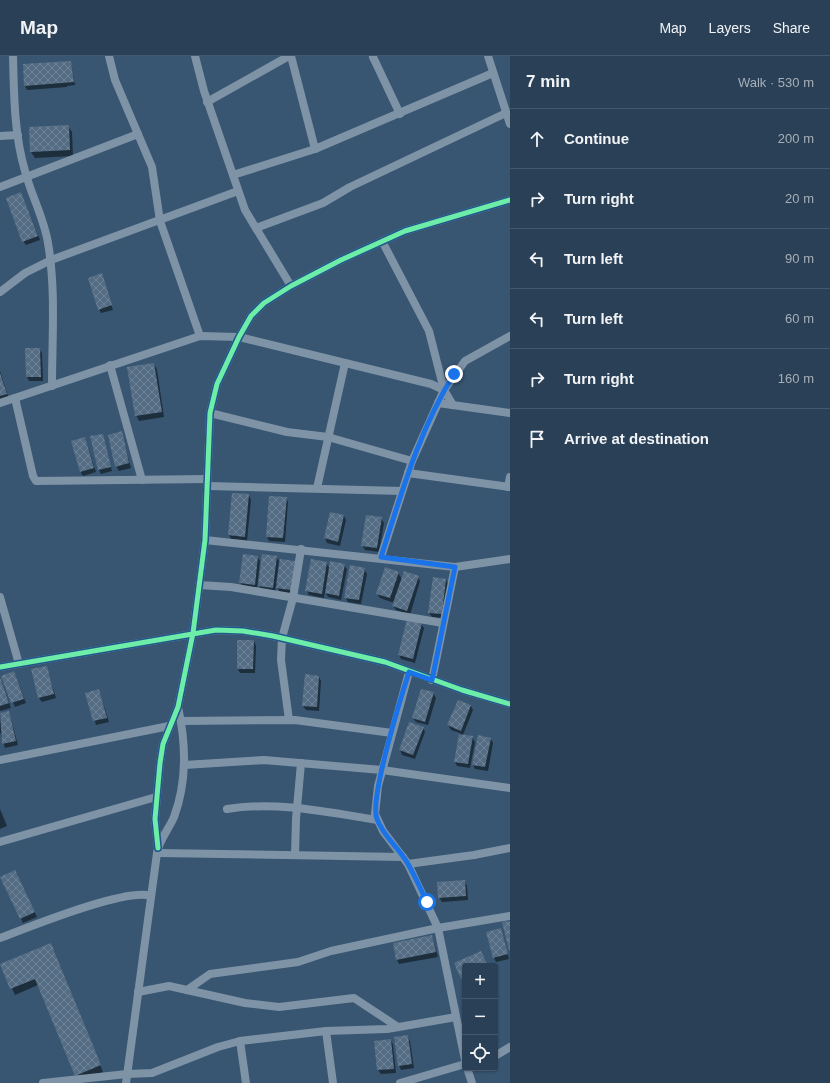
<!DOCTYPE html>
<html lang="en">
<head>
<meta charset="utf-8">
<style>
  :root { --surface:#2a4056; --page:#364b60; --text:#f1f3f6; --muted:#a5afb9; --line:#46596c }
  body { margin:0; font-family:Arial,sans-serif; background:var(--page); color:var(--text) }
  .controls { position:absolute; right:12px; bottom:12px; display:grid; overflow:hidden; border-radius:4px; box-shadow:0 1px 3px #0004 }
  .controls button { width:36px; height:36px; display:grid; place-items:center; padding:0; border:0; border-bottom:1px solid var(--line); background:var(--surface); color:var(--text); font:20px sans-serif }
  .stop { position:absolute; width:12px; height:12px; margin:-9px; border:3px solid #1a73e8; border-radius:50%; background:#fff }
  .stop.end { background:#1a73e8; border-color:#fff; box-shadow:0 1px 4px #0008 }
  .list { margin:0; padding:0; list-style:none }
  h2 { display:flex; justify-content:space-between; align-items:center; height:52px; margin:0; padding:0 16px; font-size:17px }
  h2 small { font-size:13px; font-weight:400; color:var(--muted) }
  .list li { display:grid; grid-template-columns:26px 1fr auto; gap:12px; align-items:center; box-sizing:border-box; height:60px; padding:0 16px; border-top:1px solid var(--line) }
  .list b { display:block; font-size:15px; white-space:nowrap }
  .list em { font-size:13px; font-style:normal; color:var(--muted) }
  .icon { flex:none; width:22px; height:22px; fill:none; stroke:currentColor; stroke-width:2; stroke-linecap:round; stroke-linejoin:round }
  .map { position:relative; flex:none; width:510px; height:1027px; overflow:hidden }
  header { display:flex; align-items:center; gap:24px; box-sizing:border-box; height:56px; padding:0 20px; background:var(--surface); border-bottom:1px solid var(--line) }
  header strong { font-size:19px }
  nav { display:flex; gap:22px; margin-inline-start:auto; font-size:14px }
  main { display:flex }
  aside { flex:1; background:var(--surface) }
  .map>svg:first-child { display:block }
</style>
</head>
<body>
<header>
<strong>Map</strong>
<nav><a>Map</a><a>Layers</a><a>Share</a></nav>
</header>
<main>
<div class="map">
<svg width="510" height="1027" viewBox="0 0 510 1027">
  <defs>
    <pattern id="building-cross-hatch" width="8" height="8" patternUnits="userSpaceOnUse"><rect width="8" height="8" fill="#556d84"/><path d="M0 0l8 8M0 8l8-8" fill="none" stroke="#6e8396"/></pattern>
  </defs>
  <rect width="100%" height="100%" fill="#385672"/>
  <g fill="#0007">
    <polygon points="71,6 75,29 67,30 67,31 27,34 25,30"/>
    <polygon points="68,70 72,76 73,100 35,102 31,96"/>
    <polygon points="21,137 40,184 26,189 23,185"/>
    <polygon points="101,219 113,254 101,257 99,253"/>
    <polygon points="26,293 39,293 42,297 43,325 29,325 27,321"/>
    <polygon points="154,308 157,314 164,361 139,365 136,359"/>
    <polygon points="0,315 9,343 0,345"/>
    <polygon points="121,376 131,412 119,415 116,410"/>
    <polygon points="102,379 112,415 101,418 99,414"/>
    <polygon points="85,382 96,416 83,420 80,415"/>
    <polygon points="249,439 251,444 247,485 231,483 229,479"/>
    <polygon points="286,442 288,446 285,486 269,485 267,481"/>
    <polygon points="331,457 344,460 346,464 340,490 327,487 325,482"/>
    <polygon points="381,462 384,467 379,496 365,494 362,489"/>
    <polygon points="257,500 260,505 257,533 243,531 240,527"/>
    <polygon points="276,501 279,505 276,528 278,528 281,504 293,538 280,536 276,529 275,536 262,535 259,530"/>
    <polygon points="326,507 330,513 344,509 347,513 341,544 328,541 325,535 324,542 309,539 307,535"/>
    <polygon points="364,513 367,518 361,548 348,546 345,541"/>
    <polygon points="398,517 402,523 418,521 420,525 410,559 396,554 393,550 394,547 380,542 377,538"/>
    <polygon points="446,524 448,528 444,562 432,561 429,557"/>
    <polygon points="421,568 424,572 415,607 401,603 399,599"/>
    <polygon points="254,585 256,590 255,617 240,617 238,613"/>
    <polygon points="46,611 56,642 42,646 39,642"/>
    <polygon points="14,616 26,647 15,651 2,620"/>
    <polygon points="0,621 11,652 0,655"/>
    <polygon points="319,621 321,625 319,655 306,654 303,650"/>
    <polygon points="99,634 109,666 96,669 86,637"/>
    <polygon points="433,637 436,642 428,669 416,666 413,662"/>
    <polygon points="458,645 471,650 473,654 463,679 472,681 475,686 470,712 457,710 455,706 460,677 451,674 448,669"/>
    <polygon points="9,656 18,689 5,692 0,676 0,658"/>
    <polygon points="423,672 425,676 415,703 402,699 400,694"/>
    <polygon points="491,683 493,687 488,715 475,713 473,709"/>
    <polygon points="0,753 7,770 0,773"/>
    <polygon points="17,820 37,861 23,867 1,822"/>
    <polygon points="464,825 467,830 468,844 442,846 439,841"/>
    <polygon points="501,873 509,903 496,906 494,902"/>
    <polygon points="432,880 438,901 399,908 397,904"/>
    <polygon points="54,894 103,1016 79,1026 38,929 15,939 1,908"/>
    <polygon points="455,908 488,910 465,910 464,927"/>
    <polygon points="408,981 410,985 414,1012 401,1014 399,1009"/>
    <polygon points="391,984 393,989 396,1017 381,1018 378,1014 376,986"/>
  </g>
  <g fill="url(#building-cross-hatch)">
    <polygon points="71,5 74,26 24,30 23,8"/>
    <polygon points="69,69 70,94 30,96 29,71"/>
    <polygon points="21,136 38,180 22,186 6,142"/>
    <polygon points="102,217 112,249 98,254 88,222"/>
    <polygon points="25,292 40,292 41,321 26,321"/>
    <polygon points="154,307 162,356 135,360 127,311"/>
    <polygon points="0,317 7,338 0,340"/>
    <polygon points="122,375 129,407 115,411 108,379"/>
    <polygon points="103,378 111,411 98,414 90,380"/>
    <polygon points="85,381 94,412 80,416 71,385"/>
    <polygon points="232,437 249,438 245,481 228,479"/>
    <polygon points="269,440 287,441 283,482 266,481"/>
    <polygon points="330,456 344,459 338,486 324,482"/>
    <polygon points="366,459 382,461 377,492 361,490"/>
    <polygon points="243,498 258,500 255,529 239,527"/>
    <polygon points="262,498 277,500 273,532 258,530"/>
    <polygon points="280,503 295,505 291,534 276,532"/>
    <polygon points="311,503 327,506 322,538 305,535"/>
    <polygon points="330,505 345,508 339,540 325,537"/>
    <polygon points="350,509 365,512 359,544 344,542"/>
    <polygon points="385,511 399,516 390,542 376,538"/>
    <polygon points="404,515 419,520 407,555 392,550"/>
    <polygon points="433,521 446,523 442,558 428,557"/>
    <polygon points="407,563 422,567 413,603 398,599"/>
    <polygon points="237,584 254,584 253,613 237,613"/>
    <polygon points="47,610 54,638 38,642 31,613"/>
    <polygon points="14,615 24,643 11,647 1,620"/>
    <polygon points="305,618 319,620 317,651 302,650"/>
    <polygon points="0,621 9,647 0,650"/>
    <polygon points="99,633 107,662 93,665 85,637"/>
    <polygon points="421,633 434,636 425,666 412,662"/>
    <polygon points="458,644 471,649 461,675 447,669"/>
    <polygon points="9,655 16,685 2,688 0,657"/>
    <polygon points="409,666 424,671 413,699 399,694"/>
    <polygon points="459,678 473,680 468,708 454,706"/>
    <polygon points="478,679 491,682 485,711 472,709"/>
    <polygon points="15,814 35,856 20,863 0,821"/>
    <polygon points="465,824 466,840 438,842 437,826"/>
    <polygon points="510,865 510,894 509,894 502,866"/>
    <polygon points="501,872 508,898 493,902 486,876"/>
    <polygon points="432,879 436,896 396,904 393,887"/>
    <polygon points="51,887 101,1009 75,1020 35,923 10,933 0,908"/>
    <polygon points="481,895 488,910 465,910 465,921 461,923 454,907"/>
    <polygon points="408,979 412,1008 398,1010 394,981"/>
    <polygon points="391,983 394,1013 377,1014 374,985"/>
  </g>
  <g fill="none" stroke-linecap="round" stroke-linejoin="round">
    <g stroke="#7f93a6" stroke-width="8">
      <path d="M13,0C14,38 14,78 25,115C31,139 44,162 48,187C56,234 52,282 52,330"/>
      <polyline points="109,0 115,24 152,111 160,165 200,280"/>
      <polyline points="195,0 204,35 245,154 291,230"/>
      <polyline points="291,0 315,93"/>
      <polyline points="488,0 510,68"/>
      <polyline points="373,1 400,58"/>
      <polyline points="207,46 289,0"/>
      <polyline points="0,80 18,79"/>
      <polyline points="233,119 315,93 493,17"/>
      <polyline points="0,131 138,78"/>
      <polyline points="256,172 323,147 350,131 506,57"/>
      <polyline points="382,185 429,275 444,334 453,349"/>
      <polyline points="0,236 25,217 51,204 238,135"/>
      <polyline points="110,309 142,424"/>
      <polyline points="15,342 33,420 36,425 207,423"/>
      <polyline points="0,347 200,280 239,281 431,328 444,334"/>
      <polyline points="438,347 510,357"/>
      <polyline points="210,357 287,376 328,381 412,405"/>
      <polyline points="408,417 510,431"/>
      <polyline points="208,430 402,435"/>
      <polyline points="508,431 510,421"/>
      <polyline points="317,432 345,307"/>
      <polyline points="205,484 455,511 510,503"/>
      <polyline points="381,501 412,405 444,334 465,305 510,280"/>
      <polyline points="199,529 231,531 443,567"/>
      <polyline points="0,541 19,608"/>
      <polyline points="0,611 216,574 243,575 273,580 385,606 462,634 510,648"/>
      <polyline points="409,616 378,730 375,758 383,775 408,808 438,872 465,1004"/>
      <polyline points="432,624 455,511"/>
      <polyline points="289,664 281,604 282,582 293,542 301,493"/>
      <polyline points="181,665 295,664 392,677"/>
      <polyline points="0,704 169,670"/>
      <polyline points="184,709 264,704 382,714 510,732"/>
      <path d="M227,753C277,745 327,756 377,764"/>
      <polyline points="0,786 156,741"/>
      <polyline points="158,792 155,763 160,707 163,688 178,651 193,577 205,484 210,357 217,328 239,281 251,260 264,247 291,230 341,204 405,175 510,144"/>
      <polyline points="157,797 403,801"/>
      <polyline points="295,799 296,763 301,707"/>
      <polyline points="408,808 474,799 510,792"/>
      <path d="M0,882C27,872 127,831 151,840"/>
      <polyline points="187,934 210,918 298,906 331,895 438,872 510,860"/>
      <polyline points="138,936 169,930 245,947 279,951 354,942 398,971"/>
      <polyline points="326,975 333,1027"/>
      <polyline points="240,985 246,1027"/>
      <polyline points="495,1000 510,991"/>
      <polyline points="467,1012 472,1027"/>
      <polyline points="43,1027 127,1018 152,1017 218,991 240,985 326,975 387,973 456,961"/>
      <path d="M126,1027L157,797C159,784 169,773 174,761C187,726 186,687 178,651"/>
      <polyline points="400,1027 465,1008"/>
    </g>
    <g stroke="#20578a" stroke-width="8">
      <g id="cycleway">
        <polyline points="0,611 216,574 243,575 273,580 385,606 462,634 510,648"/>
        <polyline points="158,792 155,763 160,707 163,688 178,651 193,577 205,484 210,357 217,328 239,281 251,260 264,247 291,230 341,204 405,175 510,144"/>
      </g>
    </g>
    <use href="#cycleway" stroke="#6deda7" stroke-width="5"/>
  </g>
  <g fill="none" stroke-linecap="round" stroke-linejoin="round">
    <path stroke="#1a73e8" stroke-width="5" d="M427,846C421,834 415,820 408,808C399,792 383,780 377,763C369,744 401,641 409,616L432,624L455,511L381,501C401,439 419,374 454,318"/>
  </g>
</svg>
<div class="controls">
<button>+</button>
<button>−</button>
<button><svg class="icon" aria-label="locate" viewBox="0 0 24 24"><circle cx="12" cy="12" r="6"/><path d="M12 2v4M12 18v4M2 12h4M18 12h4"/></svg></button>
</div>
<div class="stop" style="left:427px;top:846px"></div>
<div class="stop end" style="left:454px;top:318px"></div>
</div>
<aside>
<h2>7 min<small>Walk · 530 m</small></h2>
<ul class="list">
<li><svg class="icon" aria-label="ahead" viewBox="0 0 24 24"><path d="M12 20V5M6 11l6-6 6 6"/></svg><div><b>Continue</b></div><em>200 m</em></li>
<li><svg class="icon" aria-label="right" viewBox="0 0 24 24"><path d="M7 20v-9h11M14 6l5 5-5 5"/></svg><div><b>Turn right</b></div><em>20 m</em></li>
<li><svg class="icon" aria-label="left" viewBox="0 0 24 24"><path d="M17 20v-9H6M10 6l-5 5 5 5"/></svg><div><b>Turn left</b></div><em>90 m</em></li>
<li><svg class="icon" aria-label="left" viewBox="0 0 24 24"><path d="M17 20v-9H6M10 6l-5 5 5 5"/></svg><div><b>Turn left</b></div><em>60 m</em></li>
<li><svg class="icon" aria-label="right" viewBox="0 0 24 24"><path d="M7 20v-9h11M14 6l5 5-5 5"/></svg><div><b>Turn right</b></div><em>160 m</em></li>
<li><svg class="icon" aria-label="arrive" viewBox="0 0 24 24"><path d="M6 21V4h12l-3 4 3 4H6"/></svg><div><b>Arrive at destination</b></div></li>
</ul>
</aside>
</main>
</body>
</html>
